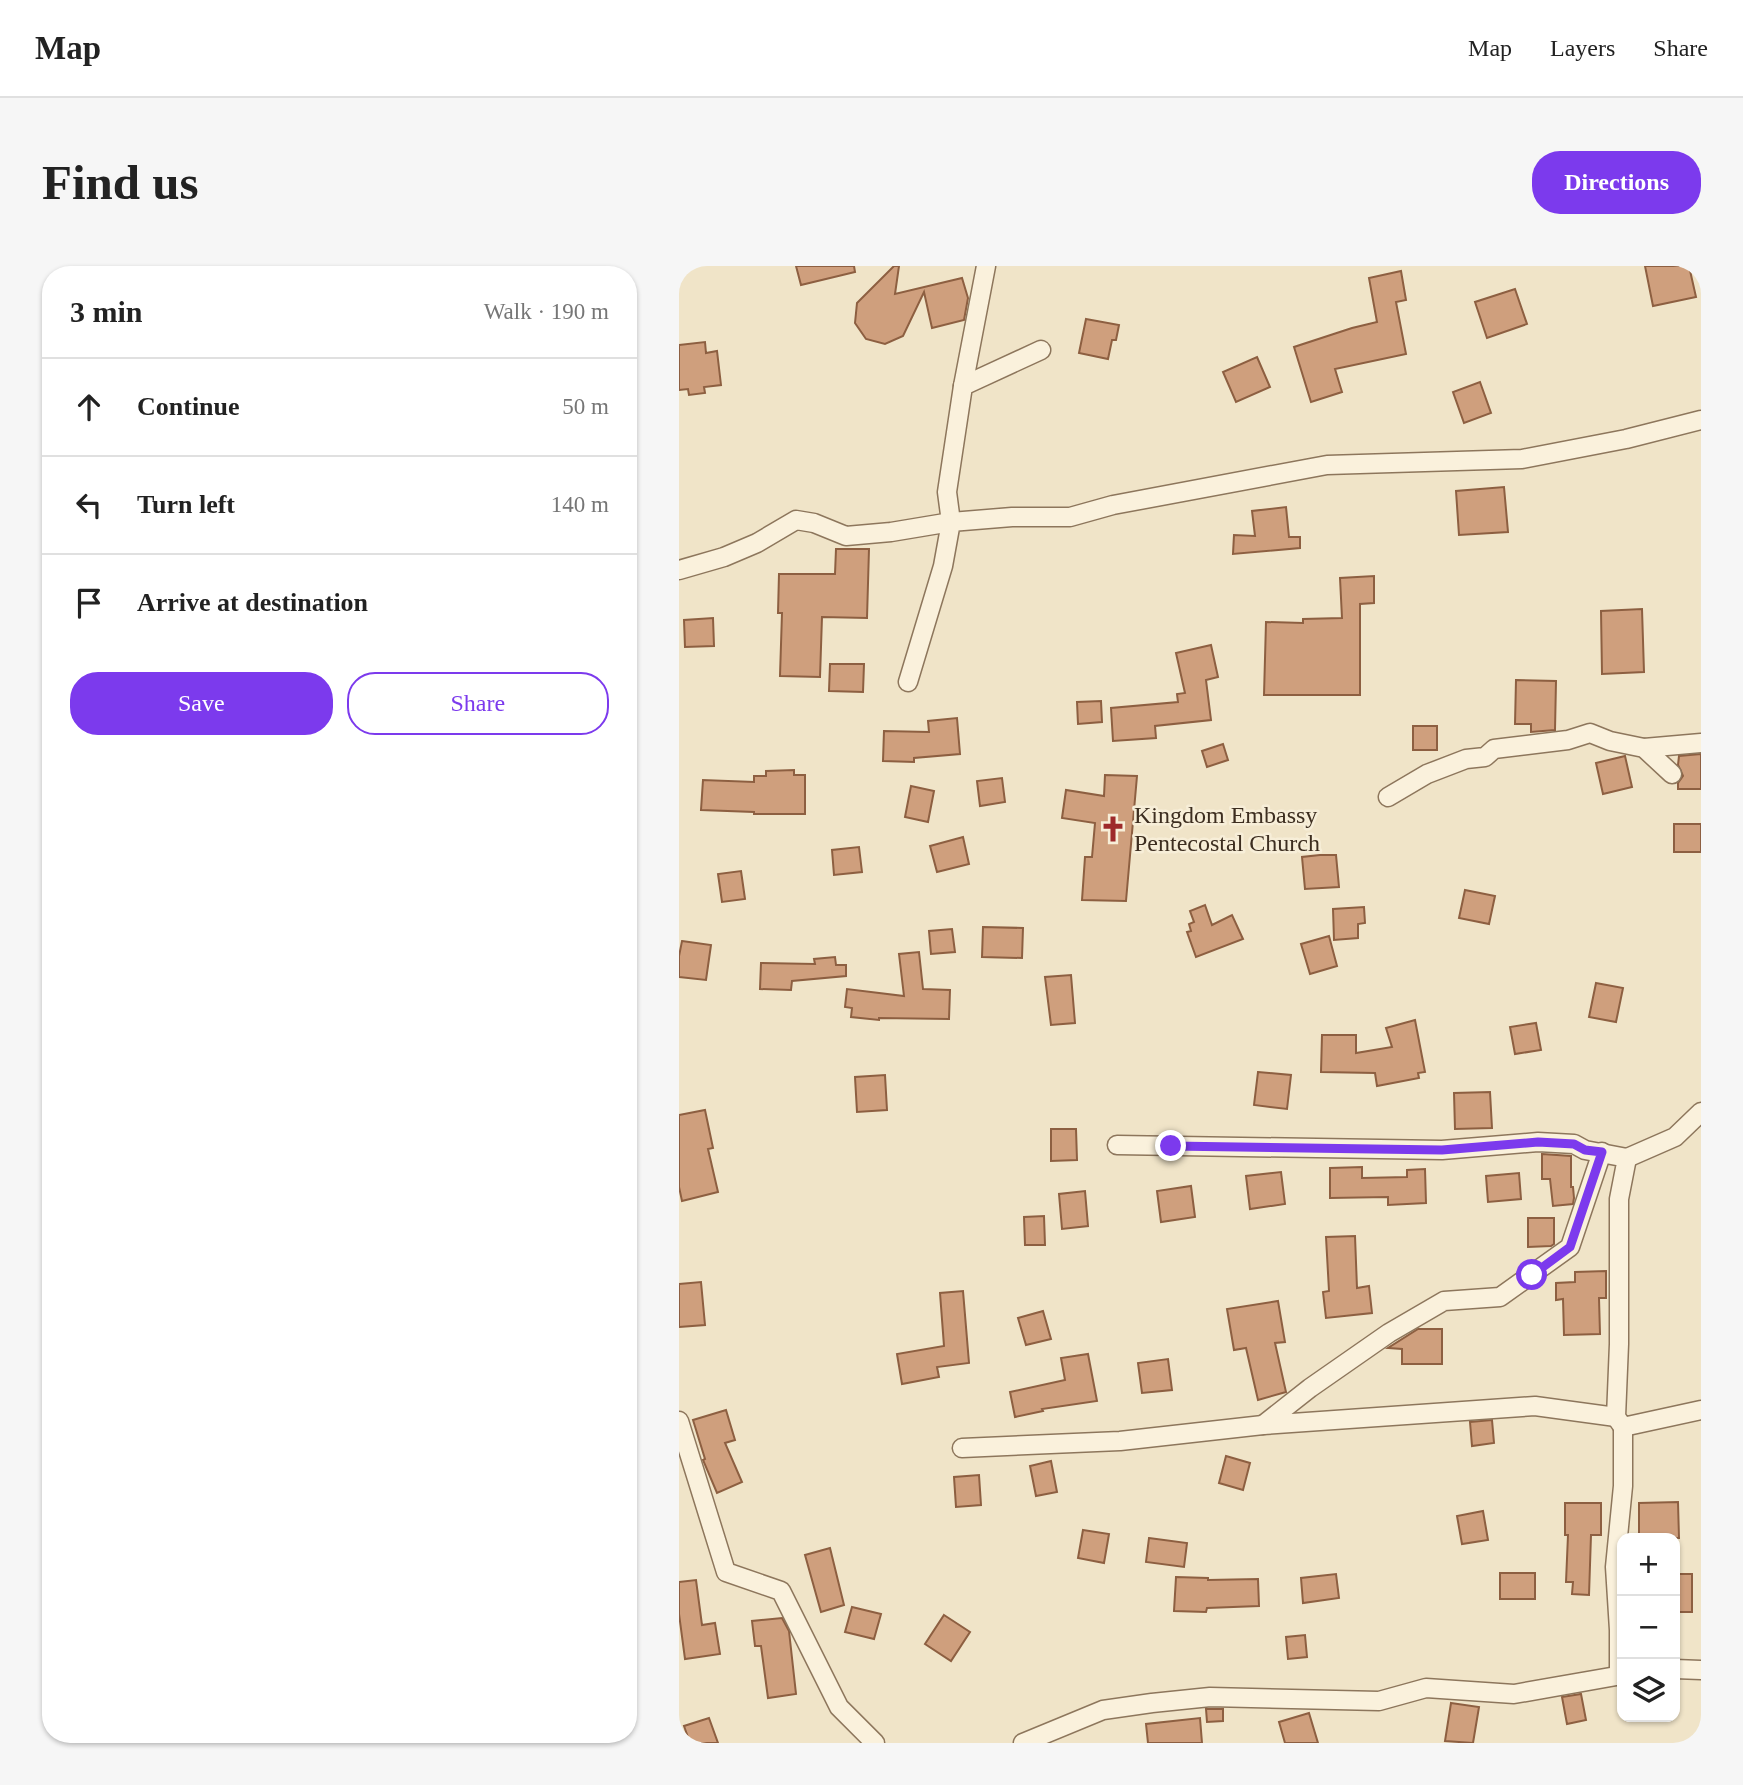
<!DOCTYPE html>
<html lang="en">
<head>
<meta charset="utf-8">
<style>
  :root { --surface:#fff; --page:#f6f6f6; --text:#222; --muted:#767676; --line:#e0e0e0; --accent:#7c3aed }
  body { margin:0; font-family:"Times New Roman",serif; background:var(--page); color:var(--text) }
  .controls { position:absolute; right:21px; bottom:21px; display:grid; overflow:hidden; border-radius:14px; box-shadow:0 2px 5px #0004 }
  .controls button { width:63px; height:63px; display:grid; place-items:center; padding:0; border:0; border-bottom:2px solid var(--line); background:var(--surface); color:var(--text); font:35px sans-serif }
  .stop { position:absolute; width:21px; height:21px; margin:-16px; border:5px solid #7c3aed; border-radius:50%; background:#fff }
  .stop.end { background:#7c3aed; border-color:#fff; box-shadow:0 2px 7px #0008 }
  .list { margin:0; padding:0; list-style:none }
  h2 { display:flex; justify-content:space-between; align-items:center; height:91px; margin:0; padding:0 28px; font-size:30px }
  h2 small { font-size:23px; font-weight:400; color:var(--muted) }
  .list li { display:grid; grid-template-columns:46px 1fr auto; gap:21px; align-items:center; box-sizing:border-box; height:98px; padding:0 28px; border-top:2px solid var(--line) }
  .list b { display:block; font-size:26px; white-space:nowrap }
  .list em { font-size:23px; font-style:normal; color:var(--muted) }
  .actions { display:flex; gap:14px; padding:21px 28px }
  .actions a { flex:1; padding:16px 0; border:2px solid var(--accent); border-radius:28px; text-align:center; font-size:24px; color:var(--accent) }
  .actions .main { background:var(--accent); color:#fff }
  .icon { flex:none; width:38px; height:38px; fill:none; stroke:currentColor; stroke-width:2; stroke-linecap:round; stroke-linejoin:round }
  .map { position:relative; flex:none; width:1022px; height:1477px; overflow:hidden; border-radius:28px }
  header { display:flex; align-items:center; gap:42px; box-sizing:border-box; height:98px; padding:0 35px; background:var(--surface); border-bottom:2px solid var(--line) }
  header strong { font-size:33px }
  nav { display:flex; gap:38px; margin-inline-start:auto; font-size:24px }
  .intro { display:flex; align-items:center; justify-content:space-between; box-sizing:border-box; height:168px; padding:0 42px }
  h1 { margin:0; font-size:49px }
  .button { padding:18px 32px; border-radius:28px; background:var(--accent); color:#fff; font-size:24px; font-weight:700 }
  main { display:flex; gap:42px; padding:0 42px }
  aside { flex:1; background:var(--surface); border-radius:28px; box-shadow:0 2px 5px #0004 }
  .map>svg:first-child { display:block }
</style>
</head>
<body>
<header>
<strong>Map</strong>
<nav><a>Map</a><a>Layers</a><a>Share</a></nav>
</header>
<div class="intro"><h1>Find us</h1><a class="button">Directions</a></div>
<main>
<aside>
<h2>3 min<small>Walk · 190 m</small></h2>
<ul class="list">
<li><svg class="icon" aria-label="ahead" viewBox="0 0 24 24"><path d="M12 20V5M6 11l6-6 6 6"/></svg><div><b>Continue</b></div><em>50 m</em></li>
<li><svg class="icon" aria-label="left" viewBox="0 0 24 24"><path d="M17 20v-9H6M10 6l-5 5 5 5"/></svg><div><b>Turn left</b></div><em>140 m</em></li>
<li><svg class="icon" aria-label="arrive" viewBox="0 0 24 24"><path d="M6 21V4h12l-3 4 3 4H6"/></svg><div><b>Arrive at destination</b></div></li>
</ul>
<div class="actions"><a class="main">Save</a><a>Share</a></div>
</aside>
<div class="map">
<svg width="1022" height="1477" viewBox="0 0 1022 1477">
  <rect width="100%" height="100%" fill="#f0e4c8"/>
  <g fill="#cf9f7d" stroke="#8d5f41" stroke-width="2">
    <polygon points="117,0 175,0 176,6 122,19"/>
    <polygon points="215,0 220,0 216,28 283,12 289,32 285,54 253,62 245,26 224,70 206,78 187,73 176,57 178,37"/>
    <polygon points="966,0 1010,0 1017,31 974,40"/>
    <polygon points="722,5 727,34 717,36 727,88 656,103 663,126 632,136 615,81 673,62 698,56 690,12"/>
    <polygon points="836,23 848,58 808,72 796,36"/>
    <polygon points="407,53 440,59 437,74 433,74 429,93 400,87"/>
    <polygon points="26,76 27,87 38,85 42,119 25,121 26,127 10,129 9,123 0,124 0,79"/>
    <polygon points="578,91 591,121 557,136 544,106"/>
    <polygon points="801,116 812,147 785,157 774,126"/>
    <polygon points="825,221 829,266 780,269 777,225"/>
    <polygon points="607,241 610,271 621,271 621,282 554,288 555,269 576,270 573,245"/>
    <polygon points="157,283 190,283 188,352 143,351 141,411 101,410 103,347 99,347 100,308 156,308"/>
    <polygon points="695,310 695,337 681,338 681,429 585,429 587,356 624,357 624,353 663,352 661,312"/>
    <polygon points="963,343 965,406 923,408 922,345"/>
    <polygon points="34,352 35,380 6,381 5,354"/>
    <polygon points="532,379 539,411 527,414 532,454 476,460 477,472 434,475 432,442 499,436 498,428 506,427 497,387"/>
    <polygon points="151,398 185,398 184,426 150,425"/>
    <polygon points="837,414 877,415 876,464 852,466 852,458 836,458"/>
    <polygon points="422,435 423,456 399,458 398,436"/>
    <polygon points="278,452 281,488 235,492 235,496 204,495 205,465 250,466 249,455"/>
    <rect x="734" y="460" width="24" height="24"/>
    <polygon points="544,478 549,494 528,501 523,485"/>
    <polygon points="1022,488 1022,523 999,523 999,517 1004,510 999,499 1000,490"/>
    <polygon points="946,490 953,521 924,528 917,497"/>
    <polygon points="115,504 115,509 126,509 126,548 75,548 75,546 22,544 24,514 75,516 75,510 87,510 87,505"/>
    <polygon points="426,509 458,510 447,635 403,634 406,591 413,591 416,557 383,552 387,524 425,530"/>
    <polygon points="323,512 326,536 301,540 298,515"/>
    <polygon points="232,520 255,525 249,556 226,551"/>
    <rect x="995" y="558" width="27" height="28"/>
    <polygon points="284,571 290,598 258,606 251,580"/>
    <polygon points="180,581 183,606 155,609 153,584"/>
    <polygon points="641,589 657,589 660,621 626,623 623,591"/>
    <polygon points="62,605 66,633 43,636 39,608"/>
    <polygon points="786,624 816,630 810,658 780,652"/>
    <polygon points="526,639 533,659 553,649 564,673 517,691 508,666 512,665 510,658 515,656 511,645"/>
    <polygon points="685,641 686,657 679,658 679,672 655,674 654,643"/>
    <polygon points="304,661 344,662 343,692 303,691"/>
    <polygon points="273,663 276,686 252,688 250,665"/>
    <polygon points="650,670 658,700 631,708 622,678"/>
    <polygon points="3,675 32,679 27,714 0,711 0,690"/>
    <polygon points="240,686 244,723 271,724 270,753 200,752 200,754 172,751 173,742 166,741 168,723 225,730 220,688"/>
    <polygon points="156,691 157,699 167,699 167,710 113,715 112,724 81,723 82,697 136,698 135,693"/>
    <polygon points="392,709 396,757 372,759 366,711"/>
    <polygon points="917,717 944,722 937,756 910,751"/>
    <polygon points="736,754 746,806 739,807 740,812 698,820 696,807 642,806 643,769 677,769 677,787 713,781 707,762"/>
    <polygon points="857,757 862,784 836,788 831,761"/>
    <polygon points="579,806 612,809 608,843 575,839"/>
    <polygon points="206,809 208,844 178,846 176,811"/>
    <polygon points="811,826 813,862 776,863 775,827"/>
    <polygon points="26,844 34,882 29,883 39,926 3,935 0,921 0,849"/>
    <polygon points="372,863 397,863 398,894 372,895"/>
    <polygon points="863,888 892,890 892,921 894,921 895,932 894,938 874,940 871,913 863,913"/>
    <polygon points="683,901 683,912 728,911 728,904 746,903 747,937 709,939 709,931 651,932 651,902"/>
    <polygon points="602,906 606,938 571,943 567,910"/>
    <polygon points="840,907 842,933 809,936 807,910"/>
    <polygon points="512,920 516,951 482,956 478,925"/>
    <polygon points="406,925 409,960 383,963 380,928"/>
    <polygon points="365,950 366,979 346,979 345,951"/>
    <polygon points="849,952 875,952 875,978 872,980 849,981"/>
    <polygon points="676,970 678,1022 690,1020 693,1047 647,1052 644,1026 650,1025 647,971"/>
    <polygon points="927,1005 927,1032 920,1032 921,1068 885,1069 884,1033 877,1034 877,1017 896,1016 896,1006"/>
    <polygon points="22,1016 26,1059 0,1061 0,1018"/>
    <polygon points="284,1025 290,1097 258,1101 260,1111 223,1118 218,1088 265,1080 261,1027"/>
    <polygon points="599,1035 606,1076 596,1077 607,1126 579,1134 567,1082 555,1084 548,1043"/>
    <polygon points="364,1045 372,1073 347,1079 339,1052"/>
    <polygon points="739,1063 763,1063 763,1098 723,1098 723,1083 709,1082"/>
    <polygon points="409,1088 418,1135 363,1143 364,1145 336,1151 331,1126 386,1114 382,1092"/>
    <polygon points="489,1093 493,1124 463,1127 459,1097"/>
    <polygon points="47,1144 56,1174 46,1177 63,1216 38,1227 24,1194 26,1193 14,1154"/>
    <polygon points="813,1154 815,1177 793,1180 791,1156"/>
    <polygon points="547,1190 571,1197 564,1224 540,1217"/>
    <polygon points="372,1195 378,1226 357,1230 351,1200"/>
    <polygon points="300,1209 302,1239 277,1241 275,1211"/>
    <polygon points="999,1236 1000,1272 960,1272 960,1237"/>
    <polygon points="886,1237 922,1237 922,1269 912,1269 910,1329 893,1328 894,1316 887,1316 889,1269 886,1269"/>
    <polygon points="804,1245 809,1274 783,1278 778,1250"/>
    <polygon points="404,1264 430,1268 425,1297 399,1292"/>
    <polygon points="470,1272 508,1277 505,1301 467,1296"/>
    <polygon points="151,1282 165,1339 142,1346 126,1289"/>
    <rect x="821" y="1307" width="35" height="26"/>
    <polygon points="657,1308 660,1332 624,1337 622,1312"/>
    <rect x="996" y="1308" width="17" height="38"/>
    <polygon points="497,1311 529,1312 529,1314 579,1313 580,1340 528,1342 527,1346 495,1345"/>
    <polygon points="17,1314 23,1359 36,1357 41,1388 6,1393 0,1348 0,1316"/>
    <polygon points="173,1341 202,1348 195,1373 166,1366"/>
    <polygon points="265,1349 291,1366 272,1395 246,1378"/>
    <polygon points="103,1352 110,1365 117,1428 89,1432 82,1380 76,1380 73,1355"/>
    <polygon points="626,1369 628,1391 609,1393 607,1371"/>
    <polygon points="902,1428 907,1454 888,1458 883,1431"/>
    <polygon points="772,1437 800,1441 794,1477 766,1475"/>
    <polygon points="527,1443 544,1443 544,1455 528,1456"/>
    <polygon points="630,1447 639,1477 606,1477 600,1456"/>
    <polygon points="30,1452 39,1477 11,1477 5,1460"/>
    <polygon points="521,1452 523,1477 469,1477 467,1458"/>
  </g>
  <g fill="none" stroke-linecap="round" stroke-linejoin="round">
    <g stroke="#8d765c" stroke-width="21">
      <g id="minor">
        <polyline points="284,120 307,0"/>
        <polyline points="0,304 45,291 78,277 117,254 135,257 167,270 212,266 272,256 268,226 284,120 362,84"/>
        <polyline points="229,416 264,300 272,256 333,251 391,251 434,239 648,199 843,193 947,173 1022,154"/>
        <polyline points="965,482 1022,477"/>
        <polyline points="709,531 748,508 787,493 806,491 815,483 889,474 911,467 931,475 965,482 993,508"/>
        <polyline points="438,879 763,884 859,876 895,878 906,884 948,892 940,933 940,1078 937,1151 944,1161 1022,1144"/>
        <polyline points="948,892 996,871 1022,846"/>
        <polyline points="0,1155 47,1306 102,1325 160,1441 196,1477"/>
        <polyline points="584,1159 631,1122 710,1067 765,1035 821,1031 891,981 923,886"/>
        <polyline points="283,1182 441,1175 584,1159 856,1140 937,1151"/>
        <polyline points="996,1403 1022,1404"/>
        <polyline points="940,1410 940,1364 936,1301 944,1220 944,1161"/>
        <polyline points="344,1477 424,1444 473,1437 531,1431 700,1435 747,1422 835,1428 943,1409"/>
      </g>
    </g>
    <use href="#minor" stroke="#faf1dc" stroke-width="18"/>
  </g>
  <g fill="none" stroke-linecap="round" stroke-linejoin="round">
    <polyline stroke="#7c3aed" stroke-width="9" points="492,880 763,884 859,876 895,878 906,884 923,886 891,981 853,1009"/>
  </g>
  <defs>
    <g id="church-bare" transform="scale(2.1)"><path d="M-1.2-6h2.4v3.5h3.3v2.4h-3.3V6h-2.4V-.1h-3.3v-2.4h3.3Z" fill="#9e2a2b" stroke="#f7eed8" stroke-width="2.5" paint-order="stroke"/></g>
  </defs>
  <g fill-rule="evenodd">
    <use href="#church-bare" x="434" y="563"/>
  </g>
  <g text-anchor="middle" stroke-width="5" stroke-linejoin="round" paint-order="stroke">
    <g font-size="24" fill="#3d2e20" stroke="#f7eed8" text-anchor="start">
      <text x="455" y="557">Kingdom Embassy<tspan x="455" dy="28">Pentecostal Church</tspan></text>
    </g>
  </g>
</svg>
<div class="controls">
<button>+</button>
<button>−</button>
<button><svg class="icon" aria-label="layers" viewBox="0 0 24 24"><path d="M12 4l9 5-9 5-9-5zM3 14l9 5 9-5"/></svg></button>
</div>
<div class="stop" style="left:853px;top:1009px"></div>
<div class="stop end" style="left:492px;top:880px"></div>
</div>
</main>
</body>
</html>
